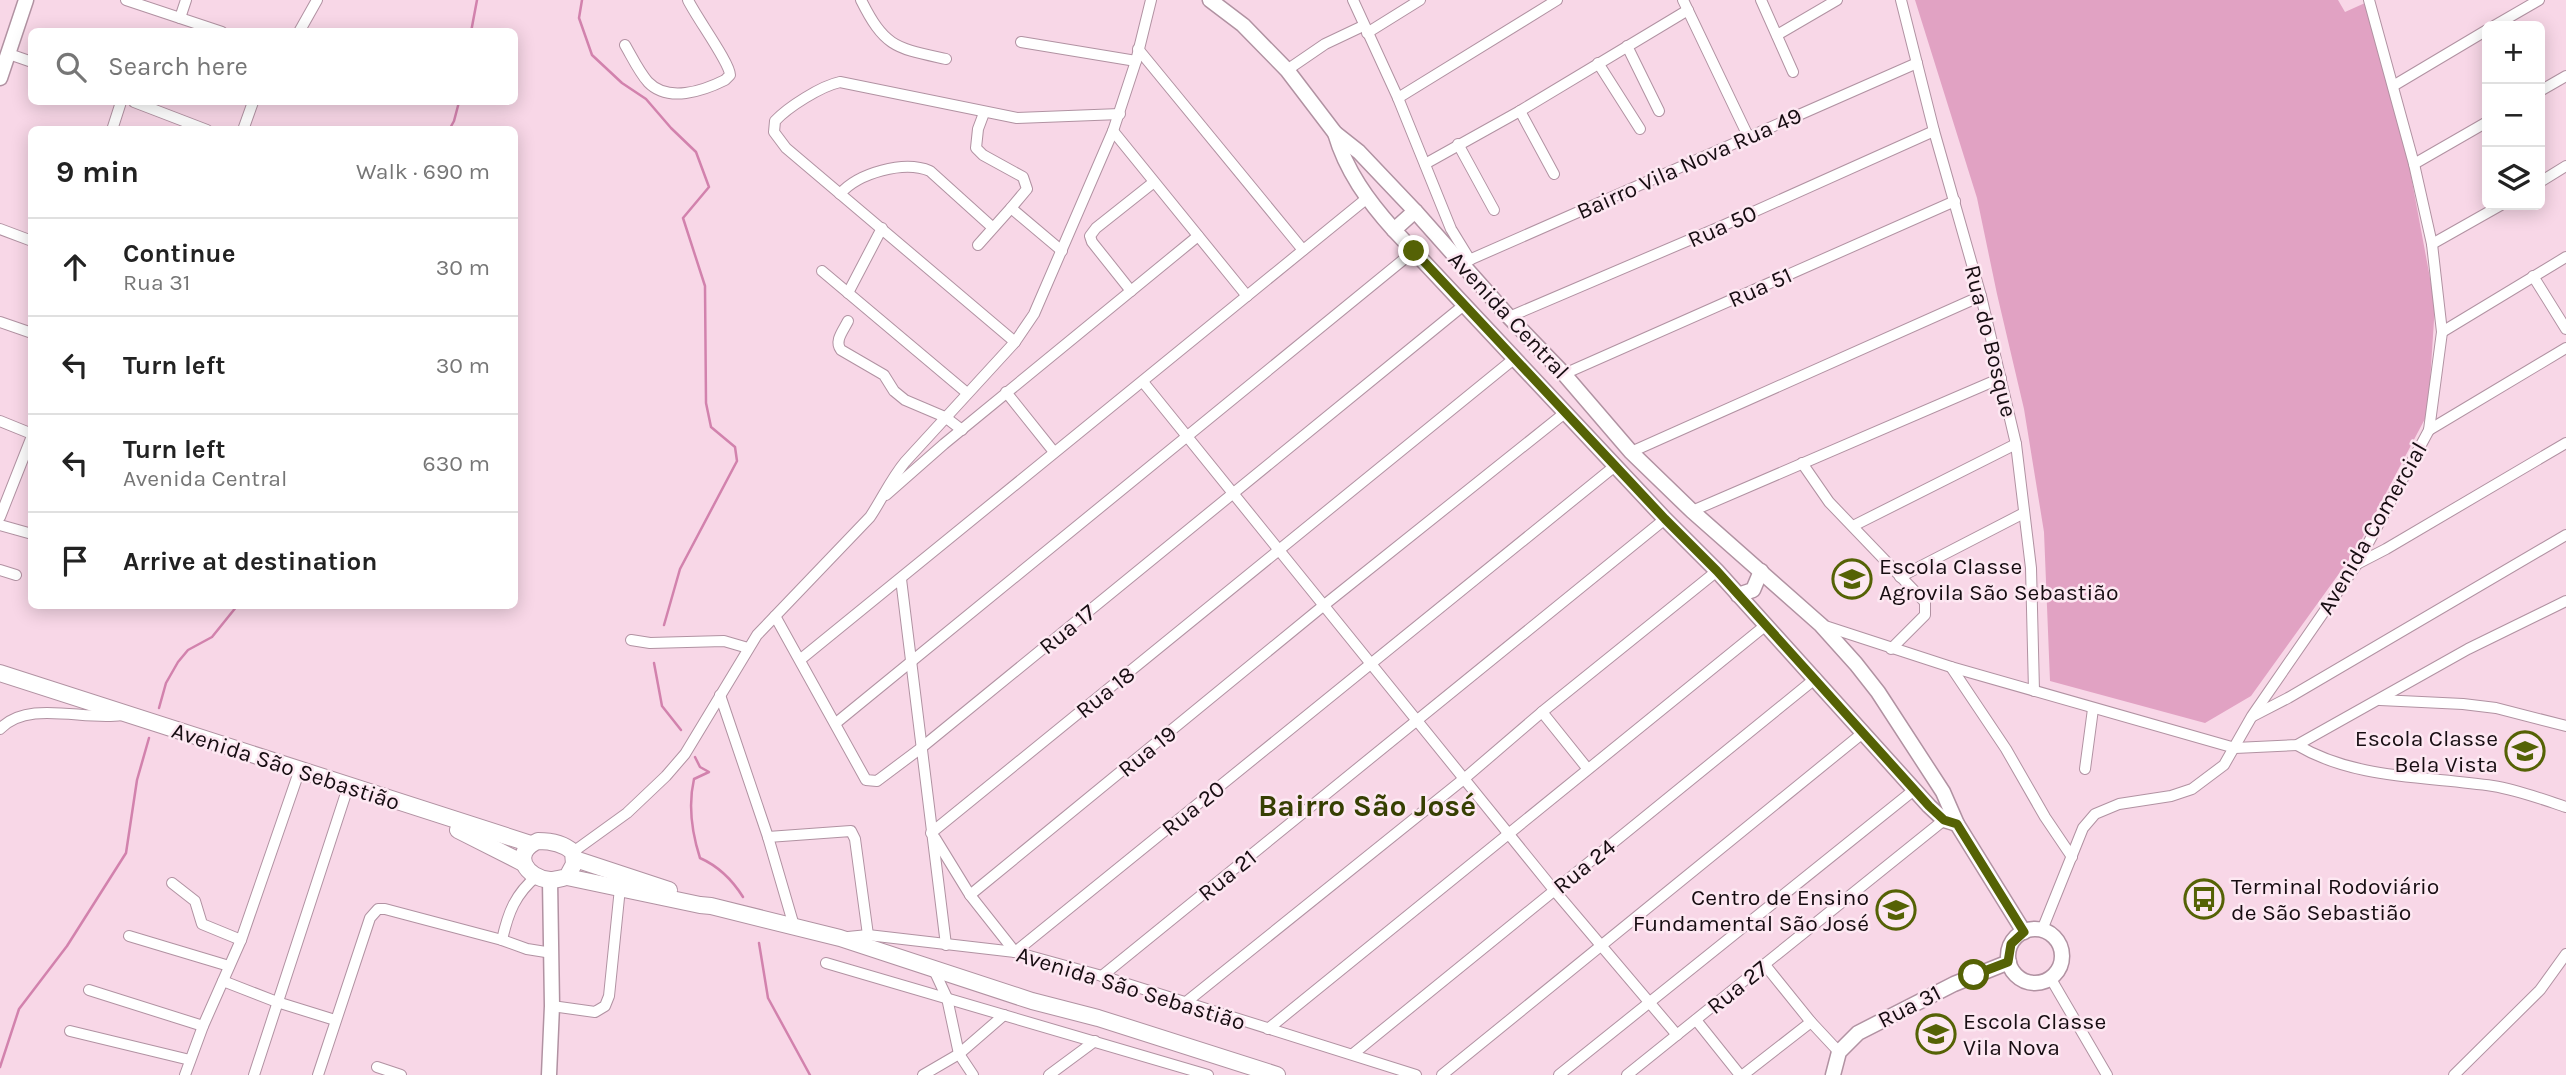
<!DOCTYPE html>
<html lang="en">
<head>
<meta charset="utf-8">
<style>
  :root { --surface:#fff; --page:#f6f6f6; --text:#222; --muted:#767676; --line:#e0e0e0 }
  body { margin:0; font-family:Karla,sans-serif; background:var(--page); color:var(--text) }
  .controls { position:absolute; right:21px; top:21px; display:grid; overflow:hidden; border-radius:10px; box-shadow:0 4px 18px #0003 }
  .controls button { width:63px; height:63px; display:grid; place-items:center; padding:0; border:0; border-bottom:2px solid var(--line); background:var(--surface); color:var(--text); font:35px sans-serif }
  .stop { position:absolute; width:21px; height:21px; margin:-16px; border:5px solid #556205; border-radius:50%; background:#fff }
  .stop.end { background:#556205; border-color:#fff; box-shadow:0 2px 7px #0008 }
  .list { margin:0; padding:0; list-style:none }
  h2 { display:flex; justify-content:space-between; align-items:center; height:91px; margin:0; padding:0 28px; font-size:30px }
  h2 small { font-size:23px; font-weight:400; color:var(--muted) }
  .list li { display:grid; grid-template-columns:46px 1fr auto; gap:21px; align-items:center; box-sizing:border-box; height:98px; padding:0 28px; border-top:2px solid var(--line) }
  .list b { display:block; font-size:26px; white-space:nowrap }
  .list p { margin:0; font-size:23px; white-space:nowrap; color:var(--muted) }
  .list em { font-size:23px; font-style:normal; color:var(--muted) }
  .icon { flex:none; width:38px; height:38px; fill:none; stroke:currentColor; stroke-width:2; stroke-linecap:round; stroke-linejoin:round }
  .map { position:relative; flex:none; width:2566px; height:1075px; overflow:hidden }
  .search { position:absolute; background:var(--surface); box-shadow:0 4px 18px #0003; left:28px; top:28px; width:490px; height:77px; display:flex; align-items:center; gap:18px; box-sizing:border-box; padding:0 24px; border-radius:10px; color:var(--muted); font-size:26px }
  .panel { position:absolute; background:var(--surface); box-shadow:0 4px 18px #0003; left:28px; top:126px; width:490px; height:483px; border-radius:10px }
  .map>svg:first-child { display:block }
</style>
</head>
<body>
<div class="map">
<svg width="2566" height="1075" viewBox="0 0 2566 1075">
  <rect width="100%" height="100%" fill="#f8d7e7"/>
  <polygon fill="#e1a2c3" points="1915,0 2338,0 2345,12 2365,3 2401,122 2435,305 2428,413 2356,550 2251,696 2205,723 2050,681 2044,532 2024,409 1997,294 1977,198"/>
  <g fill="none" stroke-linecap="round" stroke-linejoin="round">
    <g stroke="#d282ad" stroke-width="2.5">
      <polyline points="582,0 579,18 592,55 622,83 646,99 671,128 696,152 709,187 683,218 705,286 706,403 711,427 735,447 737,461 680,569 664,625"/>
      <polyline points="471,32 477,0"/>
      <polyline points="449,130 454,121 459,102"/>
      <polyline points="654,663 662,706 681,730"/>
      <polyline points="159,708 166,683 178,662 188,650 212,637 237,606"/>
      <path d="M695,757L700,767L709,772L694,779C688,805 692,833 700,858C718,866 733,881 743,897"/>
      <polyline points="759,943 768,998 810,1075"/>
      <polyline points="0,1067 19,1009 67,946 126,853 137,780 149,738"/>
    </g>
    <g stroke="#b192a2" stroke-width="12">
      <g id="street">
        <polyline points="126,0 222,32"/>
        <path d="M861,0C885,48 896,48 946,59"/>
        <polyline points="1353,0 1398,98 1451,229 1470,260"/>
        <polyline points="1683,0 1748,136"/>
        <polyline points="1761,0 1793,72"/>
        <polyline points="1901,0 1934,131 1981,296 2016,444 2031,568 2034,691"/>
        <polyline points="180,18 186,0"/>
        <polyline points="2494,26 2539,0"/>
        <polyline points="299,32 317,0"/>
        <polyline points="1367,33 1420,0"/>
        <polyline points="1777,35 1837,0"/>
        <polyline points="1021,42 1136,61"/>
        <path d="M625,45C632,57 639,72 648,82C668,103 703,91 725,80L730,75C730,63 696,17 688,0"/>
        <polyline points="1627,46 1659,111"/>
        <polyline points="1138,49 1303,250"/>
        <polyline points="9,54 32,62"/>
        <polyline points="1598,63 1640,129"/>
        <polyline points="1287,70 1325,44 1363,26"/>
        <polyline points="2393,86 2487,30"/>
        <polyline points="2540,91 2566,76"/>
        <polyline points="1398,98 1557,0"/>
        <polyline points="134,102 207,130"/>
        <polyline points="1520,111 1554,174"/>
        <polyline points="984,113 978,129 976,148 983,155 1023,177 1027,189 1011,208 1062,251"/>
        <polyline points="112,130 121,102"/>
        <polyline points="243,130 253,102"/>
        <polyline points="1113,131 1247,296"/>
        <polyline points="1458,144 1494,210"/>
        <polyline points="1425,164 1520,111 1688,10"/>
        <polyline points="2414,164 2487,122"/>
        <polyline points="2540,182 2566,166"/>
        <path d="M840,194C858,173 904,160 930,171L992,227"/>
        <polyline points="0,229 32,241"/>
        <polyline points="2432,244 2501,205"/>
        <polyline points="978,245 1011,208"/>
        <polyline points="1460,264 1917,63"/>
        <polyline points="822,271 967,393"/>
        <polyline points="2533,276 2566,329"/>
        <polyline points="1131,291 1092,242 1090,236 1096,228 1154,182"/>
        <polyline points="848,293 882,228"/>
        <polyline points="1509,317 1722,226 1934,131"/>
        <path d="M848,321C843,331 834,341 841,350L884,375L894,391L905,400L945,417L962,430"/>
        <polyline points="0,322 32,333"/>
        <polyline points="2442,332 2566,257"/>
        <path d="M1015,342L786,148L774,132L775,121C788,107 821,86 840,82L1017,118L1120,114"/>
        <polyline points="1564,374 1955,201"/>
        <polyline points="1143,382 1554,890 1677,1035"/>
        <polyline points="1006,392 1054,452"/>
        <polyline points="0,421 32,434"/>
        <polyline points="2429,430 2566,348"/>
        <polyline points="1631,452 1981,296"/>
        <polyline points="1802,463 1829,502 1925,602 1925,615 1891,649"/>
        <polyline points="886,495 944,444 1198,236"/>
        <polyline points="1692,511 2001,378"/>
        <polyline points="0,517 32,436"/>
        <polyline points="0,525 32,534"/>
        <polyline points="1853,526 2016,444"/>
        <polyline points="2357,564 2386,549 2566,443"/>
        <polyline points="0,570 16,575"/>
        <polyline points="1900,577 2024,513"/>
        <polyline points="901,579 946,945"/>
        <polyline points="775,616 866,780 877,781 921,748 1464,305"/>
        <polyline points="1822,625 1951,667 2235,748 2297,745 2468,649 2566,601"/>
        <polyline points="631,640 650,643 724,641 748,648"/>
        <polyline points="801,659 1366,199"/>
        <polyline points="1951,667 2006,749 2045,817 2072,857"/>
        <polyline points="720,695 768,837 794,926"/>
        <polyline points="2380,700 2463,704 2496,708 2566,726"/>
        <polyline points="1542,712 1587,768"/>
        <polyline points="2253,716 2288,698 2566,535"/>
        <polyline points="836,723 1414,251"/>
        <path d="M0,729C28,699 84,721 121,715"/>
        <path d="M2297,745C2356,780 2427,776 2493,786C2518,790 2542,799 2566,807"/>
        <polyline points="2085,769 2093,709"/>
        <polyline points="931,833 1515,358"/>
        <polyline points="768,837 851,831 855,839 868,935"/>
        <polyline points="935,838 970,895 1015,952"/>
        <path d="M573,852L627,813L666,776L685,754L757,635L870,517C882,499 891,479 905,462L1015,342L1034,314L1113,131L1136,61L1151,0"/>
        <polyline points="172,883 195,901 202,924 241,940"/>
        <polyline points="970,895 1323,606 1566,412"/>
        <polyline points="2042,930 2083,828 2095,814 2119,804 2171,796 2192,789 2224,765 2252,716 2357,564 2429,430 2442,332 2432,244 2414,164 2369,0"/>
        <polyline points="129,936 229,966"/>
        <polyline points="848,937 868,935 1015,952 1102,976 1416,1075"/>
        <path d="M502,940C508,913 515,894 537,876"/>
        <polyline points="1015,952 1615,466"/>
        <polyline points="826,963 1208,1075"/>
        <polyline points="1765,965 1811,1022 1839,1052"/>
        <polyline points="933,968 947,998 959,1054 973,1075"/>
        <polyline points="1102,976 1665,519"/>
        <polyline points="2051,979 2107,1075"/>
        <polyline points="223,981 277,1002 335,1020"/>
        <polyline points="89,990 203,1026"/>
        <polyline points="1185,1003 1465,778 1542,712 1717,571"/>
        <polyline points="552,1006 595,1012 605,1006 609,996 620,888"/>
        <polyline points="1696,1020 1740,1075"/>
        <polyline points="1268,1029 1766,625"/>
        <polyline points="70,1031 190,1060"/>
        <polyline points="1353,1054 1816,678"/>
        <polyline points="377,1067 401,1075"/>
        <polyline points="185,1075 203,1026 241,940 300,769"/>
        <polyline points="254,1075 349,784"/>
        <polyline points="318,1075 370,918 378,909 385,909 502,940 527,949 552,953"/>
        <polyline points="923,1075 959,1054 1004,1015"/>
        <polyline points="1049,1075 1095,1041"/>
        <polyline points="1442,1075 1864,732"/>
        <polyline points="1559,1075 1914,790"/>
        <polyline points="1627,1075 1944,820"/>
        <polyline points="1743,1075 1811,1022"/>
        <polyline points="2454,1075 2540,990 2566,954"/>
      </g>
    </g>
    <g stroke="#b192a2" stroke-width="17">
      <g id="secondary">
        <polyline points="1210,0 1243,25 1287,70 1335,133 1359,152 1415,211 1509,317 1564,374 1631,452 1692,511 1821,625 1856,664 1878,692 1943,792 1957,824 2024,932"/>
        <polyline points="0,78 26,0"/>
        <path d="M1335,133C1346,171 1368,201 1394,230L1665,519L1717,571L1929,806L1944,820L1957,824"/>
        <polyline points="1394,230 1415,211"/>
        <polyline points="1738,595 1753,590 1761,571"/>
        <circle cx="2035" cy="956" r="27"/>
        <polyline points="549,1075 552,1006 550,880"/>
        <polyline points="1833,1075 1839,1052 1858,1033 1954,984 2009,962"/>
      </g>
    </g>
    <g stroke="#b192a2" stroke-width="18">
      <g id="primary">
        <polyline points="0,673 531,844"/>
        <polyline points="458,830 523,863"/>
        <path d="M538,841C551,841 563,843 573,852L574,864L567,877C562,878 556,880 550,880C526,878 510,853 538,841Z"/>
        <polyline points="575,859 669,890"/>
        <polyline points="567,877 700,905 711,906 840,938 1032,1001 1098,1018 1277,1075"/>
      </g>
    </g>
    <use href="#street" stroke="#fff" stroke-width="10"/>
    <use href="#secondary" stroke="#fff" stroke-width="14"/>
    <use href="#primary" stroke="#fff" stroke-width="16"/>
  </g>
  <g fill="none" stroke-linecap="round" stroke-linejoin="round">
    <polyline stroke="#556205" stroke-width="9" points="1414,251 1665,519 1717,571 1929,806 1944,820 1957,824 2024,932 2011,944 2008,962 1974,975"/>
  </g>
  <defs>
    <g id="school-ring" transform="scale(2.0125)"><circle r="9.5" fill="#fde8f2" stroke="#556205" stroke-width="1.5"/><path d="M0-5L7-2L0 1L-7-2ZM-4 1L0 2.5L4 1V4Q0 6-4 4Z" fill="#556205"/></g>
    <g id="bus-ring" transform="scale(2.0125)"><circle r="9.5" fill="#fde8f2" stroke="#556205" stroke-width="1.5"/><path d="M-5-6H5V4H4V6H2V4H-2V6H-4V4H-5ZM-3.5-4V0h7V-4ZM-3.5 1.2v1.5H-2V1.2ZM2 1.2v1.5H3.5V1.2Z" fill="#556205"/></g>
  </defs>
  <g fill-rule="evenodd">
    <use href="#school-ring" x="1852" y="579"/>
    <use href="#school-ring" x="2525" y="751"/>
    <use href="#bus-ring" x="2204" y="899"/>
    <use href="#school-ring" x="1896" y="910"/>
    <use href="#school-ring" x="1936" y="1034"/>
  </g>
  <g text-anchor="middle" stroke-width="5" stroke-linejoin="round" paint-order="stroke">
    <g font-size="23" fill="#170d12" stroke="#fde8f2">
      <text transform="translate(1689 163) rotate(-24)" y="8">Bairro Vila Nova Rua 49</text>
      <text transform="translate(1722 226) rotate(-24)" y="8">Rua 50</text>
      <text transform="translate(1760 287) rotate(-24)" y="8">Rua 51</text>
      <text transform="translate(1509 315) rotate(47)" y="8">Avenida Central</text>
      <text transform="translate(1991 341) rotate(76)" y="8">Rua do Bosque</text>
      <text transform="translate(2372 528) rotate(-60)" y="8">Avenida Comercial</text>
      <text transform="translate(1067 629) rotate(-39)" y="8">Rua 17</text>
      <text transform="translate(1105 692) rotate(-39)" y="8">Rua 18</text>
      <text transform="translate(1147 751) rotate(-39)" y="8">Rua 19</text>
      <text transform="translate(286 766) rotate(18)" y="8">Avenida São Sebastião</text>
      <text transform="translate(1193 808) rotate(-39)" y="8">Rua 20</text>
      <text transform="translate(1584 866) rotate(-39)" y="8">Rua 24</text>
      <text transform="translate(1227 875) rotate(-39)" y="8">Rua 21</text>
      <text transform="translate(1737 987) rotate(-39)" y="8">Rua 27</text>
      <text transform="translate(1131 988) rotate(17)" y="8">Avenida São Sebastião</text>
      <text transform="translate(1909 1006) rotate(-27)" y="8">Rua 31</text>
    </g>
    <g font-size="23" fill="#170d12" stroke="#fde8f2" text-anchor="start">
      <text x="1879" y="574">Escola Classe<tspan x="1879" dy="26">Agrovila São Sebastião</tspan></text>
      <text x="2498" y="746" text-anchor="end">Escola Classe<tspan x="2498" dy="26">Bela Vista</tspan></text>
      <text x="2231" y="894">Terminal Rodoviário<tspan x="2231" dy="26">de São Sebastião</tspan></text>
      <text x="1869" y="905" text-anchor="end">Centro de Ensino<tspan x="1869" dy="26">Fundamental São José</tspan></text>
      <text x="1963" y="1029">Escola Classe<tspan x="1963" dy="26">Vila Nova</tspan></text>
    </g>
    <g font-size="30" font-weight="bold" fill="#363f02" stroke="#fde8f2">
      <text x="1367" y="816">Bairro São José</text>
    </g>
  </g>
</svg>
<div class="controls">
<button>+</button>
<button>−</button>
<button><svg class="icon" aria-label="layers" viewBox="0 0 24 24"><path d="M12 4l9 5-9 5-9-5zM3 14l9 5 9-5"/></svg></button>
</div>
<div class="stop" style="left:1974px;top:975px"></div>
<div class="stop end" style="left:1414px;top:251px"></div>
<div class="search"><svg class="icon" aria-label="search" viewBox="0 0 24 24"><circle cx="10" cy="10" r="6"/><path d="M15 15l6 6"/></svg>Search here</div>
<section class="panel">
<h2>9 min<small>Walk · 690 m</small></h2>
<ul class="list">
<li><svg class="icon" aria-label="ahead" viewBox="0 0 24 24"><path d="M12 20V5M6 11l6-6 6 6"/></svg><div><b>Continue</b><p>Rua 31</p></div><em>30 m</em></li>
<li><svg class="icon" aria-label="left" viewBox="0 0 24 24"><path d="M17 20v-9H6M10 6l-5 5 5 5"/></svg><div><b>Turn left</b></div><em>30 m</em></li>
<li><svg class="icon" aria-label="left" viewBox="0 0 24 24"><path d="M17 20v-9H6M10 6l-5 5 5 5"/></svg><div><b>Turn left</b><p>Avenida Central</p></div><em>630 m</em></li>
<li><svg class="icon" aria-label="arrive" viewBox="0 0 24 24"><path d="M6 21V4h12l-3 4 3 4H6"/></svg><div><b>Arrive at destination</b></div></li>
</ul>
</section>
</div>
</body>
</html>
